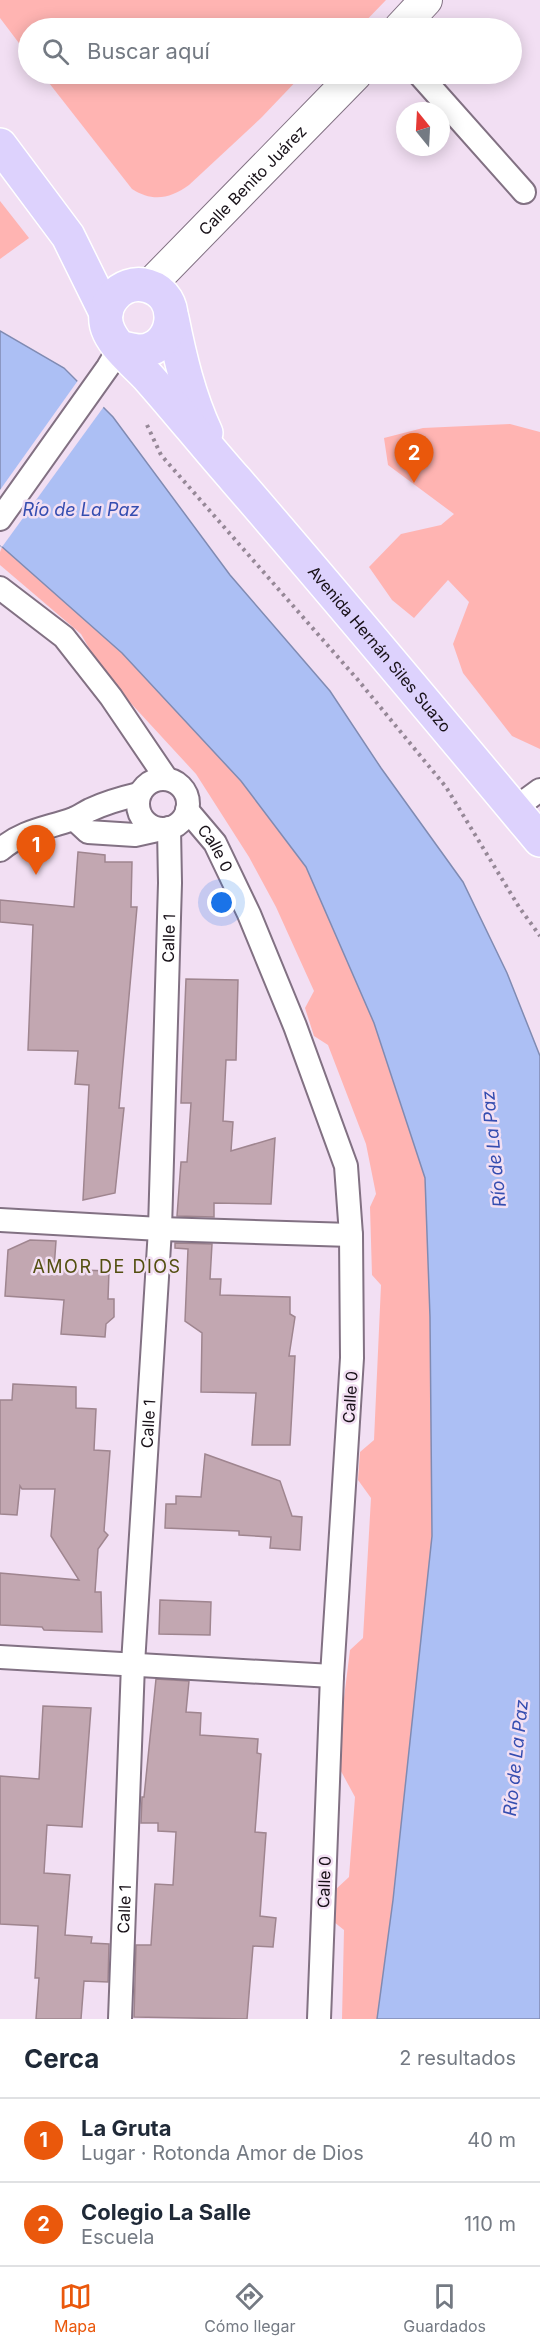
<!DOCTYPE html>
<html lang="es">
<head>
<meta charset="utf-8">
<style>
  :root { --surface:#fff; --page:#f2f2f3; --text:#1f2937; --muted:#747a83; --line:#e0e1e3; --accent:#ea580c }
  body { margin:0; font-family:Inter,sans-serif; background:var(--page); color:var(--text) }
  .compass { position:absolute; left:396px; top:102px; width:54px; height:54px; border-radius:50%; background:var(--surface); box-shadow:0 3px 15px #0003; rotate:342deg }
  .you { position:absolute; left:222px; top:903px; width:21px; height:21px; margin:-15px; border:4px solid #fff; border-radius:50%; background:#1a73e8; box-shadow:0 0 0 9px #1a73e833 }
  .badge { display:grid; place-items:center; width:39px; height:39px; border-radius:50%; background:var(--accent); color:#fff; font-size:20px; font-weight:700 }
  .pin { position:absolute; translate:-50% -50px; filter:drop-shadow(0 2px 3px #0008) }
  .pin::after { content:''; position:absolute; top:32px; width:21px; height:18px; background:inherit; clip-path:polygon(0 0,100% 0,50% 100%) }
  .list { margin:0; padding:0; list-style:none }
  h2 { display:flex; justify-content:space-between; align-items:center; height:78px; margin:0; padding:0 24px; font-size:26px }
  h2 small { font-size:20px; font-weight:400; color:var(--muted) }
  .list li { display:grid; grid-template-columns:39px 1fr auto; gap:18px; align-items:center; box-sizing:border-box; height:84px; padding:0 24px; border-top:2px solid var(--line) }
  .list b { display:block; font-size:22px; white-space:nowrap }
  .list p { margin:0; font-size:20px; white-space:nowrap; color:var(--muted) }
  .list em { font-size:20px; font-style:normal; color:var(--muted) }
  .icon { flex:none; width:33px; height:33px; fill:none; stroke:currentColor; stroke-width:2; stroke-linecap:round; stroke-linejoin:round }
  .map { position:relative; flex:none; width:540px; height:2019px; overflow:hidden }
  .search { position:absolute; background:var(--surface); box-shadow:0 3px 15px #0003; left:18px; right:18px; top:18px; height:66px; display:flex; align-items:center; gap:15px; box-sizing:border-box; padding:0 21px; border-radius:33px; color:var(--muted); font-size:22px }
  .sheet { height:246px; background:var(--surface) }
  nav { display:flex; justify-content:space-around; align-items:center; box-sizing:border-box; height:84px; border-top:2px solid var(--line); background:var(--surface); font-size:16px; color:var(--muted) }
  nav a { display:grid; justify-items:center; gap:3px }
  nav .on { color:var(--accent) }
  .map>svg:first-child { display:block }
</style>
</head>
<body>
<div class="map">
<svg width="540" height="2019" viewBox="0 0 540 2019">
  <rect width="100%" height="100%" fill="#f2dff3"/>
  <g fill="#ffb4b2">
    <polygon points="0,0 386,0 359,28 28,28 28,55 0,18"/>
    <path d="M42,74H303L261,118L189,185C170,199 152,202 132,189Z"/>
    <polygon points="0,201 29,238 0,259"/>
    <polygon points="510,424 540,432 540,749 512,736 463,673 453,644 469,602 448,580 414,618 392,600 369,567 401,534 441,525 454,514 388,465 384,438 423,428"/>
    <polygon points="2,547 122,653 241,781 306,867 374,1023 425,1178 430,1317 432,1536 393,1900 377,2019 342,2019 344,1930 334,1922 335,1890 349,1877 355,1797 336,1762 350,1650 363,1638 371,1498 358,1480 360,1452 374,1440 381,1285 372,1275 370,1207 376,1194 366,1144 328,1045 314,1036 305,1008 314,991 276,907 249,857 196,774 103,673 81,634 0,565 0,552"/>
  </g>
  <polygon fill="#acbff4" stroke="#808bb2" stroke-width="1.5" points="0,331 64,368 113,417 230,575 330,691 381,768 463,882 507,973 540,1056 540,2019 377,2019 393,1900 432,1536 430,1317 425,1178 374,1023 306,867 241,781 122,653 0,545"/>
  <polygon fill="#f2dff3" points="79,379 105,405 2,547 0,545 0,490"/>
  <g fill="#c2a7b1" stroke="#9f858f" stroke-width="1.5">
    <polygon points="78,852 105,855 105,862 132,862 131,907 137,907 119,1108 124,1108 115,1193 83,1200 89,1085 75,1084 78,1051 28,1050 33,925 0,922 0,900 74,907"/>
    <polygon points="186,979 238,980 236,1060 226,1060 223,1121 233,1122 231,1151 275,1138 271,1204 214,1203 214,1217 177,1216 181,1162 187,1162 191,1103 181,1103"/>
    <polygon points="30,1240 56,1241 54,1269 109,1271 108,1299 114,1299 114,1317 106,1324 105,1337 61,1334 64,1300 5,1296 8,1250"/>
    <polygon points="175,1243 212,1244 210,1279 221,1279 220,1295 290,1297 290,1314 295,1317 289,1356 295,1356 290,1445 252,1445 256,1393 201,1392 202,1333 185,1321 188,1249 175,1248"/>
    <polygon points="13,1384 76,1387 76,1408 96,1409 94,1450 110,1451 104,1531 108,1535 98,1549 95,1592 101,1592 102,1632 44,1630 42,1627 0,1625 0,1573 79,1580 51,1536 55,1489 22,1489 20,1486 17,1515 0,1514 0,1400 12,1400"/>
    <polygon points="205,1454 280,1481 292,1516 302,1517 300,1550 270,1548 271,1537 239,1535 239,1531 165,1528 166,1504 176,1504 176,1496 201,1497"/>
    <polygon points="160,1600 211,1602 210,1635 159,1634"/>
    <polygon points="156,1679 189,1681 186,1712 201,1713 200,1735 258,1739 257,1753 261,1754 255,1832 266,1833 260,1916 276,1918 273,1947 253,1946 247,2019 134,2017 136,1945 151,1945 155,1884 173,1885 176,1832 158,1831 158,1823 141,1823 142,1797 144,1797"/>
    <polygon points="43,1706 91,1708 82,1827 47,1825 44,1873 70,1875 65,1935 92,1937 91,1943 109,1944 108,1982 84,1981 81,2019 36,2019 39,1978 35,1978 38,1926 0,1924 0,1776 39,1779"/>
  </g>
  <g fill="none" stroke-linecap="round" stroke-linejoin="round">
    <g stroke="#827183" stroke-width="26">
      <g id="street">
        <polyline points="419,74 524,192"/>
        <polyline points="0,519 108,367 120,347"/>
        <polyline points="0,588 64,637 111,697 166,778"/>
        <circle cx="163" cy="804" r="25"/>
        <polyline points="514,809 540,790"/>
        <path id="s1" d="M187,810L215,843L249,914L295,1026L346,1166L351,1235L352,1358L332,1676L319,2019"/>
        <polyline points="74,819 88,832 135,835 162,829"/>
        <path d="M0,850C24,830 45,829 73,819C79,817 84,813 90,810C105,803 122,798 139,794"/>
        <polyline points="0,1220 160,1229 351,1235"/>
        <polyline points="0,1657 332,1676"/>
        <path id="s2" d="M120,2019L133,1664L160,1229L170,883L169,828"/>
      </g>
    </g>
    <g stroke="#827183" stroke-width="34">
      <g id="secondary">
        <polyline points="400,28 426,0"/>
        <path id="s3" d="M149,286L356,74"/>
      </g>
    </g>
    <g stroke="#fff" stroke-width="36">
      <g id="primary">
        <polyline points="0,145 68,236 106,313"/>
        <path d="M172,318C180,358 189,396 206,433"/>
        <path id="s4" d="M120,347C127,349 134,351 142,351C177,347 182,296 148,286C120,278 97,307 109,332C117,349 135,363 148,377C178,411 206,446 236,480C339,599 439,719 540,840"/>
      </g>
    </g>
    <polyline stroke="#968897" stroke-width="4" stroke-dasharray="3 4.5" stroke-linecap="butt" points="147,425 161,455 358,680 446,787 519,907 540,936"/>
    <use href="#street" stroke="#fff" stroke-width="22"/>
    <use href="#secondary" stroke="#fff" stroke-width="32"/>
    <use href="#primary" stroke="#ddd2fd" stroke-width="33"/>
  </g>
  <g text-anchor="middle" stroke-width="5" stroke-linejoin="round" paint-order="stroke">
    <g font-size="16" fill="#181118" stroke="#f2dff3">
      <text dy="6" stroke="none"><textPath href="#s3" startOffset="148">Calle Benito Juárez</textPath></text>
      <text dy="6" stroke="none"><textPath href="#s4" startOffset="606">Avenida Hernán Siles Suazo</textPath></text>
      <text dy="6" stroke="none"><textPath href="#s1" startOffset="48">Calle 0</textPath></text>
      <text dy="6" stroke="none"><textPath href="#s2" startOffset="1082">Calle 1</textPath></text>
      <text transform="translate(350 1397) rotate(-86)" y="6">Calle 0</text>
      <text dy="6" stroke="none"><textPath href="#s2" startOffset="596">Calle 1</textPath></text>
      <text transform="translate(324 1882) rotate(-88)" y="6">Calle 0</text>
      <text dy="6" stroke="none"><textPath href="#s2" startOffset="110">Calle 1</textPath></text>
    </g>
    <g font-size="18" font-style="italic" fill="#354db0" stroke="#f2dff3">
      <text x="81" y="516">Río de La Paz</text>
      <text transform="translate(494 1149) rotate(-96)" y="6">Río de La Paz</text>
      <text transform="translate(516 1758) rotate(-84)" y="6">Río de La Paz</text>
    </g>
    <g font-size="18" letter-spacing="1.5" fill="#534f10" stroke="#f2dff3">
      <text x="107" y="1273">AMOR DE DIOS</text>
    </g>
  </g>
</svg>
<svg class="compass" viewBox="-18 -18 36 36"><path d="M0-13l5 13h-10z" fill="#e53935"/><path d="M0 13l5-13h-10z" fill="#747a83"/></svg>
<div class="you"></div>
<div class="pin badge" style="left:36px;top:875px">1</div>
<div class="pin badge" style="left:414px;top:483px">2</div>
<div class="search"><svg class="icon" aria-label="search" viewBox="0 0 24 24"><circle cx="10" cy="10" r="6"/><path d="M15 15l6 6"/></svg>Buscar aquí</div>
</div>
<section class="sheet">
<h2>Cerca<small>2 resultados</small></h2>
<ul class="list">
<li><span class="badge">1</span><div><b>La Gruta</b><p>Lugar · Rotonda Amor de Dios</p></div><em>40 m</em></li>
<li><span class="badge">2</span><div><b>Colegio La Salle</b><p>Escuela</p></div><em>110 m</em></li>
</ul>
</section>
<nav>
<a class="on"><svg class="icon" aria-label="map" viewBox="0 0 24 24"><path d="M3 6l6-2 6 2 6-2v14l-6 2-6-2-6 2zM9 4v14M15 6v14"/></svg>Mapa</a>
<a><svg class="icon" aria-label="directions" viewBox="0 0 24 24"><path d="M12 3l9 9-9 9-9-9zM9 14v-3h6M13 9l2 2-2 2"/></svg>Cómo llegar</a>
<a><svg class="icon" aria-label="saved" viewBox="0 0 24 24"><path d="M7 4h10v16l-5-4-5 4z"/></svg>Guardados</a>
</nav>
</body>
</html>
